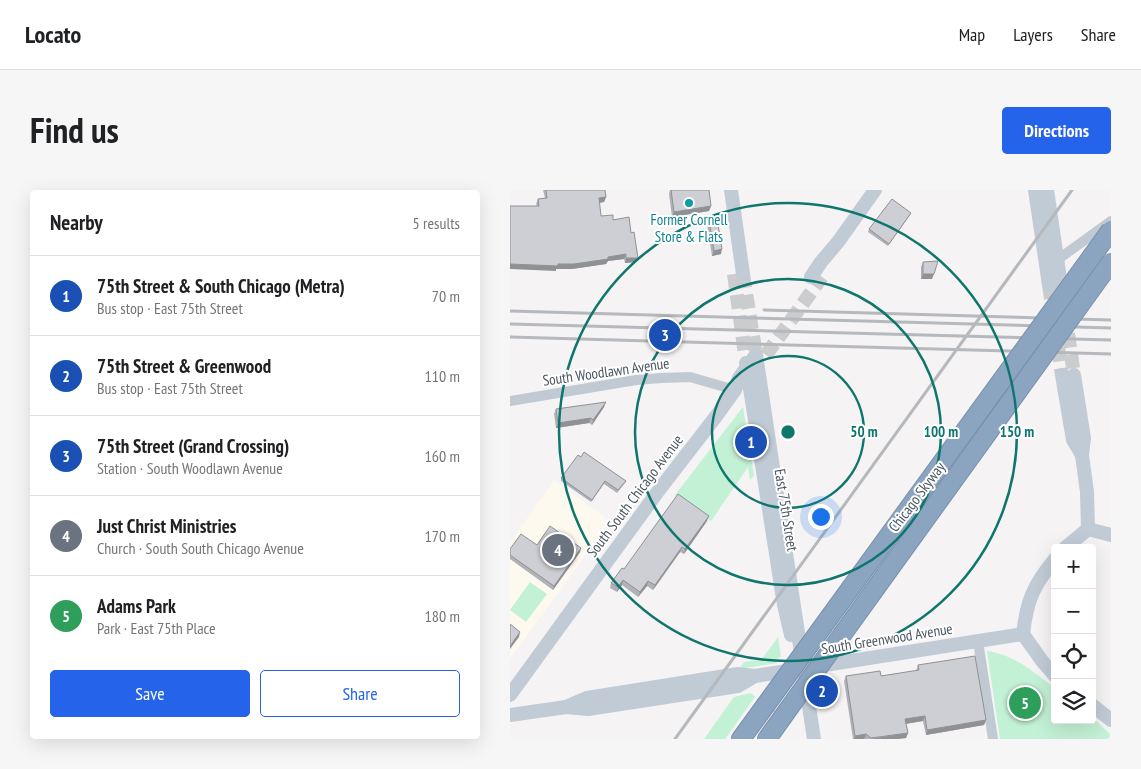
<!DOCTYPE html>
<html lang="en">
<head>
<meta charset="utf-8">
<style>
  :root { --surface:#fff; --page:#f6f6f6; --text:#202124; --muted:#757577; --line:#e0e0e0; --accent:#2563eb }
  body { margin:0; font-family:"PT Sans Narrow",sans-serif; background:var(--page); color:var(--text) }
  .controls { position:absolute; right:15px; bottom:15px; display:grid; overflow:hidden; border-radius:5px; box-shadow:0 5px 20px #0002 }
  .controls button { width:45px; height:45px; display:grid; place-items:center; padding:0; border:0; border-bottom:1px solid var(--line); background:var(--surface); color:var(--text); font:25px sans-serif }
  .you { position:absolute; left:310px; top:326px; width:18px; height:18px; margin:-12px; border:4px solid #fff; border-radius:50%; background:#1a73e8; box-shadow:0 0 0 8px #1a73e833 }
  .badge { display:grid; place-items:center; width:32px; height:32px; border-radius:50%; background:var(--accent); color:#fff; font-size:16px; font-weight:700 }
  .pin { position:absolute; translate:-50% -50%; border:2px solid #fff; box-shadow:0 1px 5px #0006 }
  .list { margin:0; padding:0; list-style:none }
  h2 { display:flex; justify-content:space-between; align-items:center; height:65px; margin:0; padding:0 20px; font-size:21px }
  h2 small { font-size:16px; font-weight:400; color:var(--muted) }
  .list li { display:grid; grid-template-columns:32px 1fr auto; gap:15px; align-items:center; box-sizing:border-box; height:80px; padding:0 20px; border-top:1px solid var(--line) }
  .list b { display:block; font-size:19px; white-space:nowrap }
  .list p { margin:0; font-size:16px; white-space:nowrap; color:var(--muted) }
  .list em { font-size:16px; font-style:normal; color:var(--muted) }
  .actions { display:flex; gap:10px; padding:15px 20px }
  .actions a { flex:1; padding:11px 0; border:1px solid var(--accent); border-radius:5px; text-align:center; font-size:18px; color:var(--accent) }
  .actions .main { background:var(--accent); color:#fff }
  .icon { flex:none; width:28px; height:28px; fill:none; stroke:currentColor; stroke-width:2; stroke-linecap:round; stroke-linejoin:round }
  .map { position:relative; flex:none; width:601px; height:549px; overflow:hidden; border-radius:5px }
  header { display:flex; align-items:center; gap:30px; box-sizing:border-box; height:70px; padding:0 25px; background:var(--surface); border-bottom:1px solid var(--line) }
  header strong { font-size:24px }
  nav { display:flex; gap:28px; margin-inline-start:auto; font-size:18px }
  .intro { display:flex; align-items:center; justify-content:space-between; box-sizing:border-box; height:120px; padding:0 30px }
  h1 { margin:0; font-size:35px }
  .button { padding:12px 22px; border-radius:5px; background:var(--accent); color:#fff; font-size:18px; font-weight:700 }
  main { display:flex; gap:30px; padding:0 30px }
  aside { flex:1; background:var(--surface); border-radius:5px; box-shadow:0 5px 20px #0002 }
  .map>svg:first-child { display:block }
</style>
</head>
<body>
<header>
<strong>Locato</strong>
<nav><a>Map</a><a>Layers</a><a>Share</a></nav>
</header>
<div class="intro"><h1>Find us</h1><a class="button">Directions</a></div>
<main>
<aside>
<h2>Nearby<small>5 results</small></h2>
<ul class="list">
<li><span class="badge" style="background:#1a4fb4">1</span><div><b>75th Street &amp; South Chicago (Metra)</b><p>Bus stop · East 75th Street</p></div><em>70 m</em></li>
<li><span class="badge" style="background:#1a4fb4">2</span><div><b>75th Street &amp; Greenwood</b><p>Bus stop · East 75th Street</p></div><em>110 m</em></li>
<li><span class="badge" style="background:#1a4fb4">3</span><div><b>75th Street (Grand Crossing)</b><p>Station · South Woodlawn Avenue</p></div><em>160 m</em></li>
<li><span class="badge" style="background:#6b7280">4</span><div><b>Just Christ Ministries</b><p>Church · South South Chicago Avenue</p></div><em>170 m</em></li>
<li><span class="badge" style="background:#2e9e5b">5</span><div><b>Adams Park</b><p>Park · East 75th Place</p></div><em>180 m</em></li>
</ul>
<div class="actions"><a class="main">Save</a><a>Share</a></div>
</aside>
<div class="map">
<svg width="601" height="549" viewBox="0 0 601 549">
  <rect width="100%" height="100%" fill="#f5f3f3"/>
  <polygon fill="#fdf9ef" points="44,290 100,331 0,469 0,353"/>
  <g fill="#c3f1d5">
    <polygon points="233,217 244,286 240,290 238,277 201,331 165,305"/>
    <polygon points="20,392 37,404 16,432 0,420"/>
    <polygon points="268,447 271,467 266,469 267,473 229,479 234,472 251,470"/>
    <path d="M477,461C505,465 523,482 545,498V530H582V527L599,543L601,549H490Z"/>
    <polygon points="241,503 245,507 215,549 194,549 224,507"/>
  </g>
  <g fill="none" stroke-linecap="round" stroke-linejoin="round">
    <g stroke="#caccce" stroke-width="14" stroke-dasharray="14 7" stroke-linecap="butt">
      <polyline points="224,84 235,165"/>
      <polyline points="233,84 246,165"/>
      <polyline points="539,95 552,185"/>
      <polyline points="552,102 564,185"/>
      <polyline points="256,165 312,87"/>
    </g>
    <g stroke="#7690ad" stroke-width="20">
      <g id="highway">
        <polyline points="231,549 255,516"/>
        <polyline points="257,549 272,528"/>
      </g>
    </g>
    <g stroke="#c1cad2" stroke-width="10">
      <polyline points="543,73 601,31"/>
      <polyline points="0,211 126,190 152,188 180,187 225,200"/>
      <polyline points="468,451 483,549"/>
    </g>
    <g stroke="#c1cbd6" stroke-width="14">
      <polyline points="221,0 233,84"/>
      <polyline points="525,0 539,95"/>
      <polyline points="537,0 551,95"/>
      <polyline points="301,87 311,72 328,52 365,0"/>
      <polyline points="246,165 292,469"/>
      <polyline points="236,173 274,415 281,445"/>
      <polyline points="552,185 563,250 572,265"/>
      <polyline points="564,185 574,248 572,265 577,302 578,339"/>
      <polyline points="578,339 601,345"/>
      <polyline points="555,358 578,339"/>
      <path d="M545,369C523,396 517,410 513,444L532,471L545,486"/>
      <polyline points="295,490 304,549"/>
      <polyline points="0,505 149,300 207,225 225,200 229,188 246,165"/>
      <polyline points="582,515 601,530"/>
      <polyline points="56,517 77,508 228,484 245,486 513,444"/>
      <polyline points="0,525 56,517 78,519 228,496 245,486"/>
    </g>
    <use href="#highway" stroke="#8ba5c1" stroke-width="18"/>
    <g stroke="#b5b8bd" stroke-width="3">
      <polyline points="254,120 601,130"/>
      <polyline points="0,121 601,138"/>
      <polyline points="0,134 601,150"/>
      <polyline points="0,147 601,164"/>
      <polyline points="165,549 562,0"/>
    </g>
    <g stroke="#7690ad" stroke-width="20" stroke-linecap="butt">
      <g id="highway-bridge">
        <polyline points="255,516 601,40"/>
        <polyline points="272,528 601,72"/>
      </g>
    </g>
    <use href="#highway-bridge" stroke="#8ba5c1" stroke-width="18"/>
  </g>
  <g fill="#b0b2b7">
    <polygon points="33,0 95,0 96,7 94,12 89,13 91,26 103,30 126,72 115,73 114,69 98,71 96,74 62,79 46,79 46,81 27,16 26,14 28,9 35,8"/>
    <polygon points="160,0 199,0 201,16 199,21 162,27 159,4"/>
    <polygon points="401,23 400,25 378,56 358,42 359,39"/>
    <polygon points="199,30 211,64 202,66 197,35"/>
    <polygon points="413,72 422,89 411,89 411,77"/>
    <polygon points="94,217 82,235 79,233 46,238 44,224 46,219"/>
    <polygon points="71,267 116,291 115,293 107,303 94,294 81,312 51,291 51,288"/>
    <polygon points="197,331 174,364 170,362 143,400 137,396 128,407 112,395 107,402 100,398 101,393 114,379"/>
    <polygon points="27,355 71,358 70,362 43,400 0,369 0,359"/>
    <polygon points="408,475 476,530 474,535 416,545 413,531 396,534 398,543 396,548 387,549 343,549 334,491 336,486 371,486 406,481"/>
  </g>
  <g fill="#909195">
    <polygon points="96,7 94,12 87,13 89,8"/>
    <polygon points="201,16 199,21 162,27 164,22"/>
    <polygon points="212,59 211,64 202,66 204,61"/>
    <polygon points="116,64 114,69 98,71 96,74 62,79 46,79 46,81 0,79 0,74 98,67"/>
    <polygon points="116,68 128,68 126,72 115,73"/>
    <polygon points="413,84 424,84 422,89 411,89"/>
    <polygon points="96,212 94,217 82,235 83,230"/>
    <polygon points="81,228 79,233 46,238 48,233"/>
    <polygon points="199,326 197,331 174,364 175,359"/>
    <polygon points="172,357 170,362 143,400 145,395"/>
    <polygon points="71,358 70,362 43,400 44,396"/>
    <polygon points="113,390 112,395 107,402 108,397"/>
    <polygon points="138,391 137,396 128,407 130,402"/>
    <polygon points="10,442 9,447 0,459 0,456"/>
    <polygon points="415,526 413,531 394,534 395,529"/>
    <polygon points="476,530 474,535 416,545 417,540"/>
    <polygon points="398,543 396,548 387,549 361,549"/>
    <polygon points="356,544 354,549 344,549 345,546"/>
  </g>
  <g fill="#cdcfd5" stroke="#909195">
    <polygon points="36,0 95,0 96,7 89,8 91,26 103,25 103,30 119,27 121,43 124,42 128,68 116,68 116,64 98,67 98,69 64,74 48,74 48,76 0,74 0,16 29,16 28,9 37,8"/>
    <polygon points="161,0 199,0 201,16 164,22"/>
    <polygon points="382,9 401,23 379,54 359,39"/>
    <polygon points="207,28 212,59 204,61 199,30"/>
    <polygon points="428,71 424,84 413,84 413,72"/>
    <polygon points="96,212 83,230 81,228 48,233 46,219"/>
    <polygon points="74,262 116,291 108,300 95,291 82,310 51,288 68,265 71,267"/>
    <polygon points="168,304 199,326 175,359 172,357 145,395 138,391 130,402 113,390 108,397 101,393 112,378 114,379"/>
    <polygon points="40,336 71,358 44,396 0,365 0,359 11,344 27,355"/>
    <polygon points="0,434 10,442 0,456"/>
    <polygon points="465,466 476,530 417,540 415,526 395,529 398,543 361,548 356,544 345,546 336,486 370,481 371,486 409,480 408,475"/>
  </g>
  <g fill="none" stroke="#0f766e" stroke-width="2.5">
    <circle cx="278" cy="242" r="76"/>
    <circle cx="278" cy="242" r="153"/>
    <circle cx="278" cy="242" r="229"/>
  </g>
  <circle fill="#0f9aa8" stroke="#fff" stroke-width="2" cx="179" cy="13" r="5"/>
  <g text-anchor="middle" stroke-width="4" stroke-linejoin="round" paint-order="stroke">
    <g font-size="15" fill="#0d838f" stroke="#fff">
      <text x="179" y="35">Former Cornell<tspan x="179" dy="17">Store &amp; Flats</tspan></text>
    </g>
    <g font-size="15" fill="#4a5661" stroke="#fff">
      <text transform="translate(96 182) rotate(-8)" y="5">South Woodlawn Avenue</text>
      <text transform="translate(125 306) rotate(-53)" y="5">South South Chicago Avenue</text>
      <text transform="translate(407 307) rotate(-53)" y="5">Chicago Skyway</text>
      <text transform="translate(276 320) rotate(81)" y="5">East 75th Street</text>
      <text transform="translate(377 449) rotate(-9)" y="5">South Greenwood Avenue</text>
    </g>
  </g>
  <circle cx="278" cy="242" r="8" fill="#0f766e" stroke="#fff" stroke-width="2.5"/>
  <g font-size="15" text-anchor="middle" font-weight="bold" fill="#0f766e" stroke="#fff" stroke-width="4" stroke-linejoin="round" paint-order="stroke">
    <text x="354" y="247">50 m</text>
    <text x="431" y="247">100 m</text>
    <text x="507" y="247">150 m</text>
  </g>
</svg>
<div class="controls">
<button>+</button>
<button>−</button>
<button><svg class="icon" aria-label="locate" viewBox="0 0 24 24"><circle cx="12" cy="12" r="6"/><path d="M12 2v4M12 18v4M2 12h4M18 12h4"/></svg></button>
<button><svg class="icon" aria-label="layers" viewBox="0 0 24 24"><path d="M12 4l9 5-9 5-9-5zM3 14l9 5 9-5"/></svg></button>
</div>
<div class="you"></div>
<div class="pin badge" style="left:241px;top:252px;background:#1a4fb4">1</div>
<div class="pin badge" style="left:312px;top:501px;background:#1a4fb4">2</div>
<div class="pin badge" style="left:155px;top:145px;background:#1a4fb4">3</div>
<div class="pin badge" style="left:48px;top:360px;background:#6b7280">4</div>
<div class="pin badge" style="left:515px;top:513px;background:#2e9e5b">5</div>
</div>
</main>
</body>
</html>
